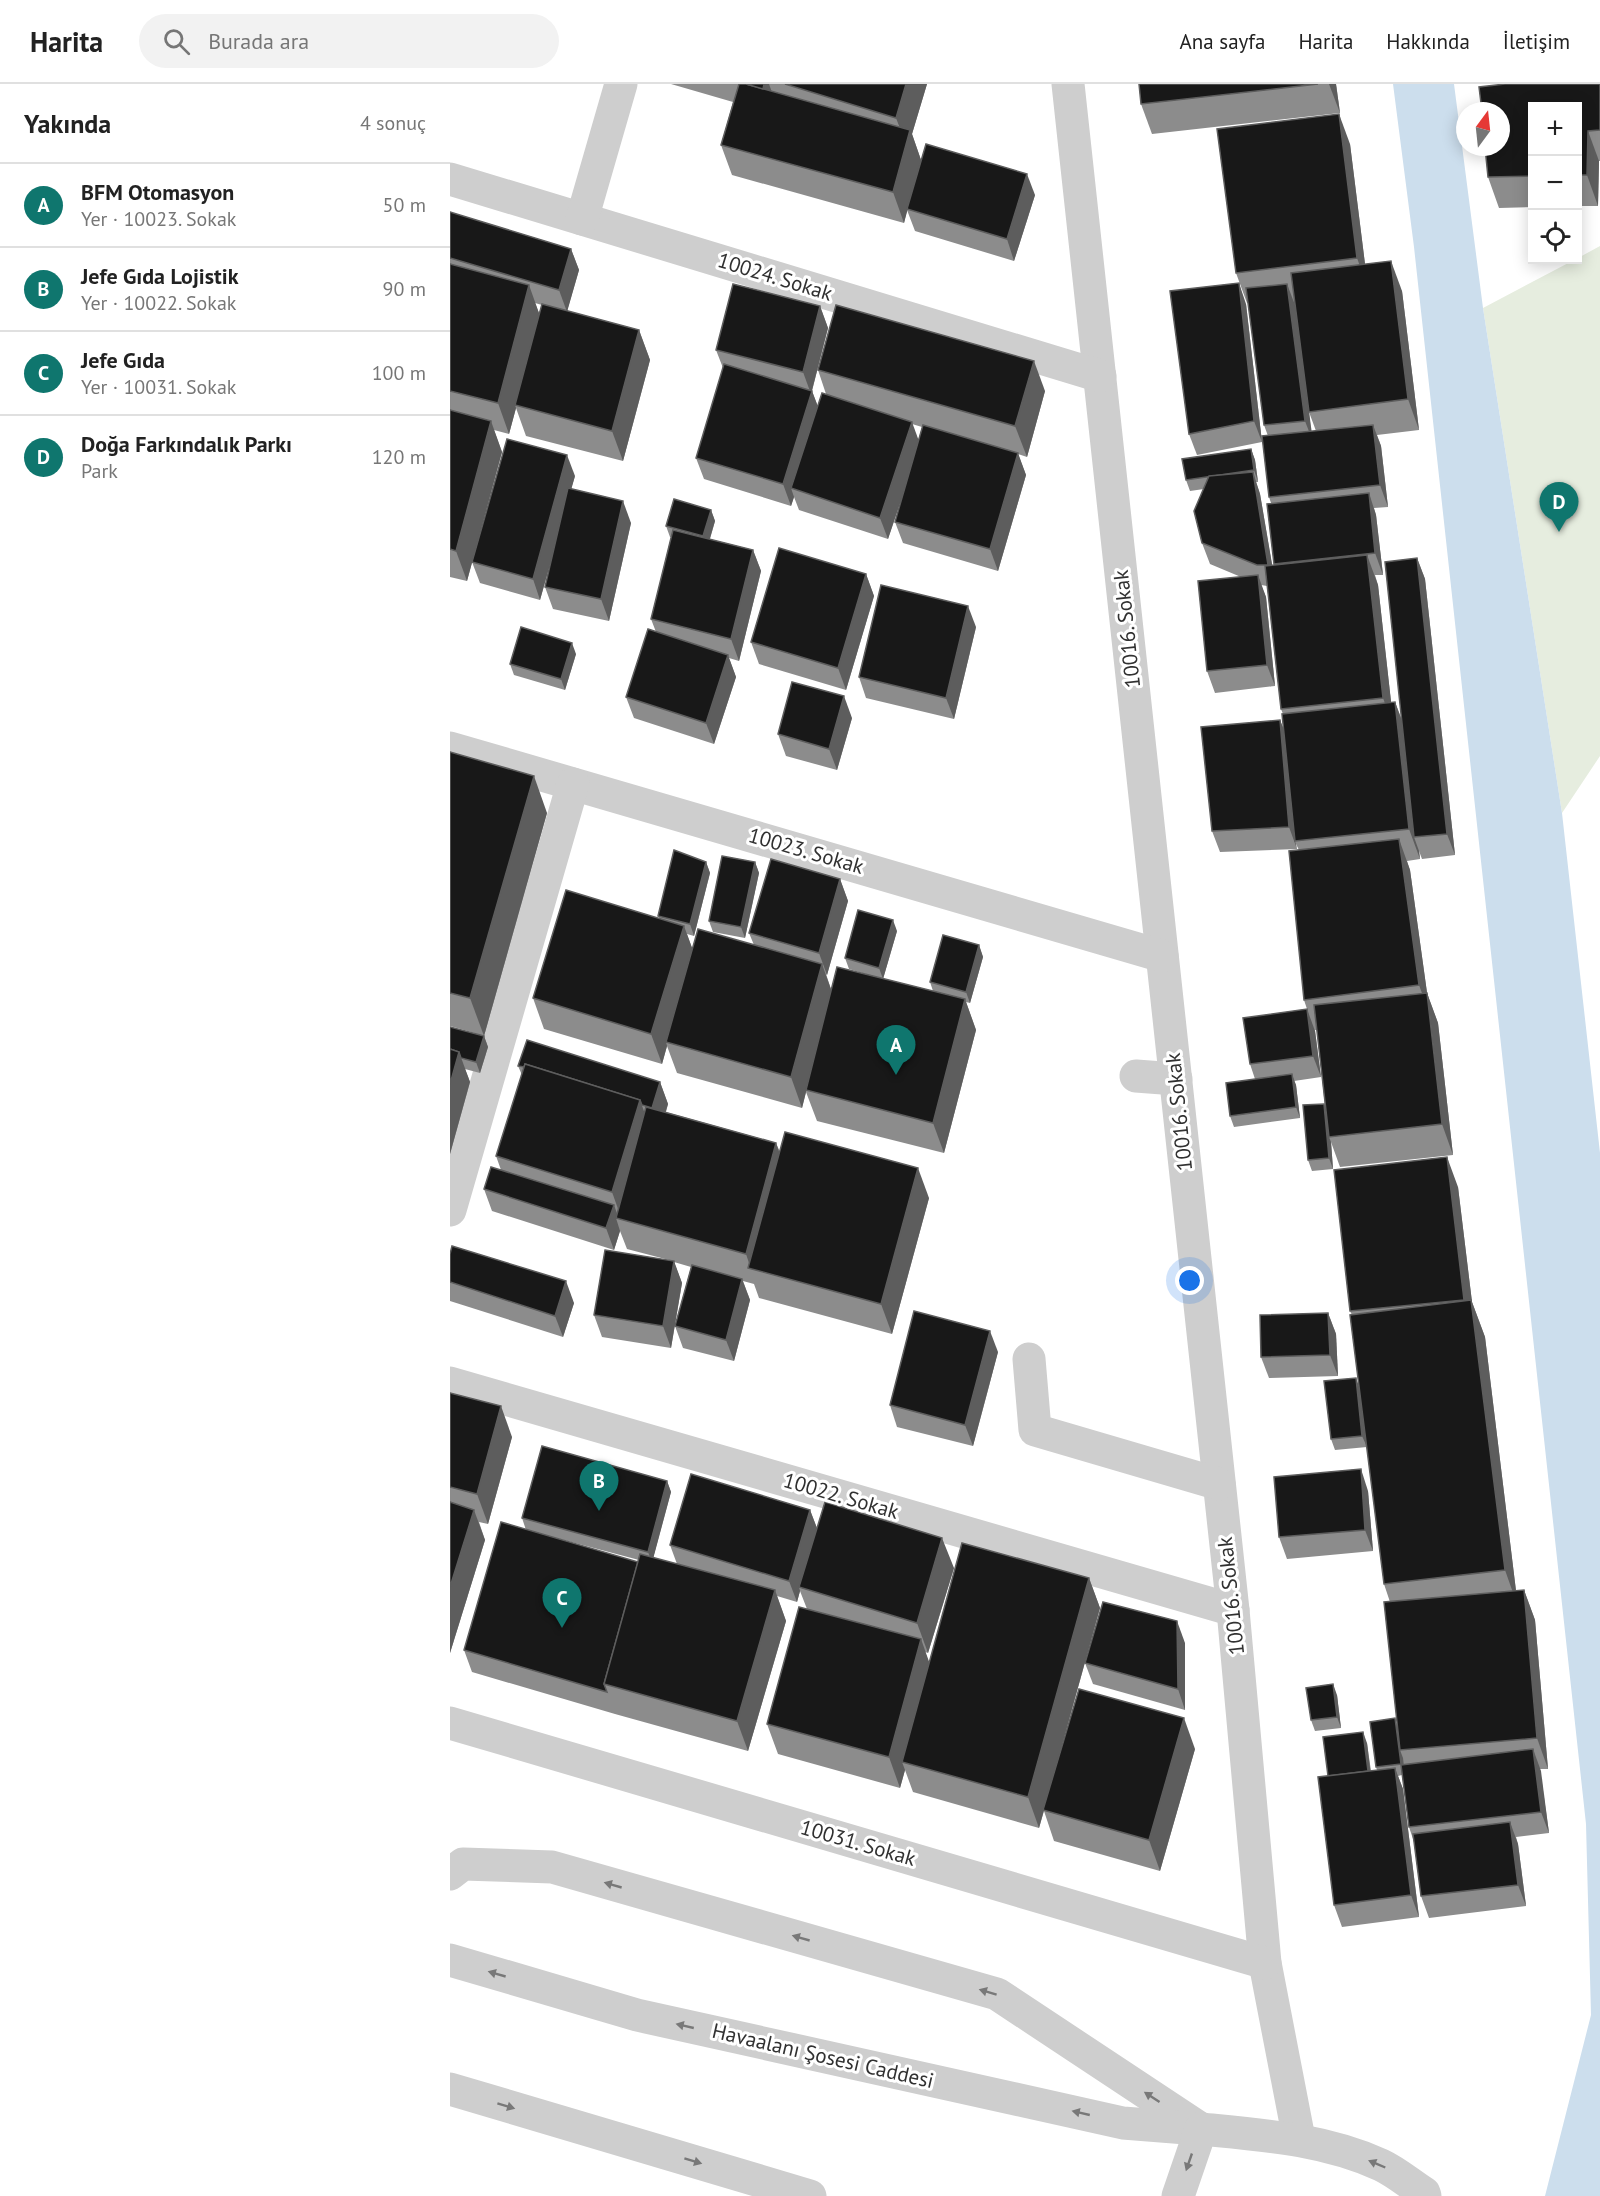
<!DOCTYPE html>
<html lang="tr">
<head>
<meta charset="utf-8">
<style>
  :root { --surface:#fff; --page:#f2f2f2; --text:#222; --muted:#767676; --line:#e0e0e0; --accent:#0f766e }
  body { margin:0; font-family:"PT Sans",sans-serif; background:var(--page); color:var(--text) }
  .controls { position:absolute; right:18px; top:18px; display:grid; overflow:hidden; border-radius:0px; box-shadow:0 3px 15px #0003 }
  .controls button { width:54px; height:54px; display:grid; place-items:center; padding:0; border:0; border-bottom:2px solid var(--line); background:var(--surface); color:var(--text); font:30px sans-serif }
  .compass { position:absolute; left:1006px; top:18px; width:54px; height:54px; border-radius:50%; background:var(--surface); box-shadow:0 3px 15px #0003; rotate:15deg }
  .you { position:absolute; left:740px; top:1197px; width:21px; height:21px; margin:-15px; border:4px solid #fff; border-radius:50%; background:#1a73e8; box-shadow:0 0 0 9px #1a73e833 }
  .badge { display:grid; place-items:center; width:39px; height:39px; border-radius:50%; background:var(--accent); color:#fff; font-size:20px; font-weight:700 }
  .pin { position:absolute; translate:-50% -50px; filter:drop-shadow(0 2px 3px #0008) }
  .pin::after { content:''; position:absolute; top:32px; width:21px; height:18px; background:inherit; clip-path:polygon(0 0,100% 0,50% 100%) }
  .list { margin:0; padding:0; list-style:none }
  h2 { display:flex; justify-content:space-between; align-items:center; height:78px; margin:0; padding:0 24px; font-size:26px }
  h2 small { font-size:20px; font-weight:400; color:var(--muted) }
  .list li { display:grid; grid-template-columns:39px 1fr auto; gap:18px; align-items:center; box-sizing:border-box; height:84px; padding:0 24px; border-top:2px solid var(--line) }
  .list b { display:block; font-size:22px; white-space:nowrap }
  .list p { margin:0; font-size:20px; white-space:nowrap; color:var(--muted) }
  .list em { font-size:20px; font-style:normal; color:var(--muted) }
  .icon { flex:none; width:33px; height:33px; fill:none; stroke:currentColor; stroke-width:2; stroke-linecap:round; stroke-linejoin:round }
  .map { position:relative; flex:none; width:1150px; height:2112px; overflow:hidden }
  header { display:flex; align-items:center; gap:36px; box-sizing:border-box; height:84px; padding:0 30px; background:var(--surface); border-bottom:2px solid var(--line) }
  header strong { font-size:28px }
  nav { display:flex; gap:33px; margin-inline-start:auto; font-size:21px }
  .search { width:420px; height:54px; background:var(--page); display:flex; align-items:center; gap:15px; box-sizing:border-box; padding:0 21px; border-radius:33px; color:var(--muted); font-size:22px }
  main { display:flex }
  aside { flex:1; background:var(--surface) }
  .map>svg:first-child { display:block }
</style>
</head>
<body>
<header>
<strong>Harita</strong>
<div class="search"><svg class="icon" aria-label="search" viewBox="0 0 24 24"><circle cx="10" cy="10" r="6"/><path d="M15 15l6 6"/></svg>Burada ara</div>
<nav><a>Ana sayfa</a><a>Harita</a><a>Hakkında</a><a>İletişim</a></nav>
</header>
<main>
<aside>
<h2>Yakında<small>4 sonuç</small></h2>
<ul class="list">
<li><span class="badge">A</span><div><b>BFM Otomasyon</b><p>Yer · 10023. Sokak</p></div><em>50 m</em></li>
<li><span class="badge">B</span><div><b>Jefe Gıda Lojistik</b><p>Yer · 10022. Sokak</p></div><em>90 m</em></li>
<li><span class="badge">C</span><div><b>Jefe Gıda</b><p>Yer · 10031. Sokak</p></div><em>100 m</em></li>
<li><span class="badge">D</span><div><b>Doğa Farkındalık Parkı</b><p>Park</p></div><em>120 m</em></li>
</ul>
</aside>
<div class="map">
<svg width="1150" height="2112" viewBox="0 0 1150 2112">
  <rect width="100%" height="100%" fill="#fff"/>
  <polygon fill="#e6eddf" points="1150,162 1150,672 1112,729 1033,224 1124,176 1128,176 1128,174"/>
  <polygon fill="#ccdeed" points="943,0 1004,0 1033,224 1112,729 1150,1069 1150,2112 1095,2112 1141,1931 1136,1740 964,163"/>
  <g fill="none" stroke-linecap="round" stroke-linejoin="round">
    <g stroke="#cecece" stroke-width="33">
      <polyline points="618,0 783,1526 815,1879 849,2055"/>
      <polyline points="0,95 650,292"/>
      <polyline points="132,135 171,0"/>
      <polyline points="0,664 712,872"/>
      <polyline points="686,992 726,995"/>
      <polyline points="0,1126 123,700"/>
      <polyline points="579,1275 585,1346 769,1400"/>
      <polyline points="0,1299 783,1526"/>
      <polyline points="0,1639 815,1879"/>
      <polyline points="0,1790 13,1780 102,1783 547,1910 751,2045"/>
      <polyline points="0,1876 187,1931 673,2039 749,2045"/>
      <polyline points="0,2005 360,2112"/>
      <path d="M728,2112L751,2045C812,2051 874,2055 931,2081C946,2088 960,2100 974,2109L975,2112"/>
    </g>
  </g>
  <g fill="#8c8c8c" fill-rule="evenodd">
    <polygon points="221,0 477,0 462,50 471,76 585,111 564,177 465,147 457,126 454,139 282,91 271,61 283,18"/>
    <polygon points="689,0 886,0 890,29 702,50 691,20"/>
    <polygon points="1055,0 1150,0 1150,77 1149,77 1148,122 1128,122 1128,22 1083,22 1083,123 1049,124 1038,93 1035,63 1051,63 1051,27 1032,27 1029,3"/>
    <path d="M900,60L915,180L952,207L969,346L927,351L931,362L938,423L924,424L926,431L933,491H925L928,501L941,618H945L952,636L967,474L975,495L1005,771L972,775L969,767L970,775L957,777L960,786L977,909L988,939L1003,1071L890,1083L881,1058L883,1085L862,1087L858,1076L875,1023L867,946H865L871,993L844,997L846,1001L850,1034L784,1043L780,1032L805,995L800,980L857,925L854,916L849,766L846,760L847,765L770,768L762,747L830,636L833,643V630L831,625L817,502L811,501L816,513L825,602L765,609L757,587L791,493L760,480L752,459L754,405L740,407L736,396L801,365L805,376L808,398H806L810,410L822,481H824L817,420L821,419L819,413L818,352L814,341L798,219H797L786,189ZM859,328L866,347H861Z"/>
    <path d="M0,128L121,165L129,186L117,227L189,246L200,276L173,377L76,352L66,324L59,350L44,346L52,368L17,497L0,493ZM85,219L92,221L89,229Z"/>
    <polygon points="796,220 812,358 747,371 739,350"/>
    <path d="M370,222L378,244L362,307L368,323L376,310L368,286L595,307L577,373L568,370L576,391L548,487L453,459L445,438L452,413L438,455L349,426L344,413L341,422L254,395L246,374L273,284L266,266ZM462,340L472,343L468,357Z"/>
    <polygon points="125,392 121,405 181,439 159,537 103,525 95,503 102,473 90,516 30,499 22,478"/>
    <polygon points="261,426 265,437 260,455 303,466 311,487 289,577 279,574 286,593 264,660 184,634 176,613 206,548 201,535 221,453 220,453 216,442"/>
    <polygon points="416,490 424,512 396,606 309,580 301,558"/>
    <polygon points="526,543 504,635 416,614 409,593"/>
    <polygon points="126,570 115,606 64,591 60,580"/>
    <polygon points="402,634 387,686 336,672 328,650"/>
    <polygon points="0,668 97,729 34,952 38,963 30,989 15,985 20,998 0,1070 0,943 28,950 0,942"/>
    <polygon points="256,778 260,789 244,852 237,850 242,864 304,861 299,849 390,795 398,817 377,891 376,890 381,905 432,895 399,885 395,874 447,847 433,895 483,907 480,898 529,861 533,873 520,919 516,918 526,946 494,1069 367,1037 356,1008 352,1024 227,989 217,962 212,980 94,945 83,914 209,834 208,832"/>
    <polygon points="305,778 309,789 295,854 263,848 259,837"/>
    <polygon points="68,982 210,998 218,1020 216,1028 326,1059 330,1068 479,1114 442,1250 309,1214 304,1200 293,1197 300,1216 284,1277 233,1264 225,1242 241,1183 224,1178 232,1199 221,1264 152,1253 144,1231 219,1176 177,1165 170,1147 164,1166 42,1127 34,1105 51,1086 46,1072 72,991"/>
    <polygon points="1008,1103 1022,1218 1035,1253 1066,1507 1074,1506 1085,1536 1098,1685 1090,1685 1099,1749 1066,1753 1068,1760 1076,1822 979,1834 971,1812 964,1758 959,1743 952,1691 948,1692 953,1705 969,1833 892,1843 884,1821 878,1692 917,1659 921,1687 927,1686 926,1683 947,1638 940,1518 934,1500 917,1363 885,1366 881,1355 909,1302 902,1231 900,1227"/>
    <polygon points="0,1170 124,1219 113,1253 0,1217"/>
    <polygon points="878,1229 886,1250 888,1292 819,1294 811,1273"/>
    <polygon points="548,1268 523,1362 447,1343 440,1321"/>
    <polygon points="0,1309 62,1353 38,1440 29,1438 35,1456 0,1569"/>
    <polygon points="217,1397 221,1408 203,1474 227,1480 220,1461 360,1426 367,1444 504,1484 478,1569 475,1568 479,1579 639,1494 650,1524 600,1705 745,1665 710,1787 604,1757 594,1727 589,1744 463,1708 455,1686 450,1704 328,1670 317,1640 357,1525 350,1507 347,1518 327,1512 336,1537 298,1667 165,1630 22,1588 14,1566 188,1478 189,1476 76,1446 72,1434"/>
    <polygon points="918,1407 923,1467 837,1475 829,1453"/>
    <polygon points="735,1559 735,1626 643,1600 635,1579"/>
    <polygon points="887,1611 891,1644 865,1647 861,1636"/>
  </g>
  <g fill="#5d5d5d">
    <polygon points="314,0 319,0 324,14 312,7"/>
    <polygon points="456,0 477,0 462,50 471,76 454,139 443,108 456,60 446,34"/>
    <polygon points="879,0 886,0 890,29"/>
    <polygon points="889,30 900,60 918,204 907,174"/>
    <polygon points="1138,47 1149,77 1148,122 1137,91"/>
    <polygon points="577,90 585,111 564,177 557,155"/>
    <polygon points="121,165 129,186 117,228 109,206"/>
    <polygon points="941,177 952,207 969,346 958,315"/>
    <polygon points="789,199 796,220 812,358 804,337"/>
    <polygon points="837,200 845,221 863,358 855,337"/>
    <polygon points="79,201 90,232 65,321 66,324 59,350 48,319"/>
    <polygon points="370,222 378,244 361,310 353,288"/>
    <polygon points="189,246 200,276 173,377 162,347"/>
    <polygon points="584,277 595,307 577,373 565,342"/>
    <polygon points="362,307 370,328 341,404 344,413 341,422 333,400"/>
    <polygon points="41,337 52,368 17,497 6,467"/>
    <polygon points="462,338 470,360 438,455 430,434"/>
    <polygon points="923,341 931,362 938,423 930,401"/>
    <polygon points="801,365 805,376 808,398 804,386"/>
    <polygon points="568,369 576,391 548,487 540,465"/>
    <polygon points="117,371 125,392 90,516 83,495"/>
    <polygon points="803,388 810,410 826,503 818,481"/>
    <polygon points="919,409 926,431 933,491 925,469"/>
    <polygon points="173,417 181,439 159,537 151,515"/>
    <polygon points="261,426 265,437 257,464 253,452"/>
    <polygon points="303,466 311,487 289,577 281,555"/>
    <polygon points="917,471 928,501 944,644 933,614"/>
    <polygon points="967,474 975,495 1005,771 997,750"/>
    <polygon points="416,490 424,512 396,606 388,584"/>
    <polygon points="808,491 816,513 825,602 817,581"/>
    <polygon points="518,522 526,543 504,635 496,614"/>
    <polygon points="122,559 126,570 115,606 111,595"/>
    <polygon points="278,571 286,593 264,660 256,639"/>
    <polygon points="394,612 402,634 387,686 379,665"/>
    <polygon points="945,618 956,648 964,753 969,767 970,775 959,745"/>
    <polygon points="830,636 838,657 845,757 847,765 839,743"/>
    <polygon points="84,692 97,729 34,952 20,914"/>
    <polygon points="949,755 960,786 980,930 977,909 988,939 1003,1071 992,1040 980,931 969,901"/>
    <polygon points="256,778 260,789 244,852 240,840"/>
    <polygon points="305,778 309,789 295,854 291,843"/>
    <polygon points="390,795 398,817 377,891 369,869"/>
    <polygon points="443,836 447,847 433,895 429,884"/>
    <polygon points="234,842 245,872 216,958 217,962 212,980 201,950"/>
    <polygon points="529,861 533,873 520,919 516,908"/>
    <polygon points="372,880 383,911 356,1006 356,1008 352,1024 341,993"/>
    <polygon points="515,915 526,946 494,1069 483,1039"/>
    <polygon points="857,925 865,947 871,993 863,972"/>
    <polygon points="34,952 38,963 30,989 26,978"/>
    <polygon points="9,968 20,998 0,1070 0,1000"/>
    <polygon points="842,990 846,1001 850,1034 846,1023"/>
    <polygon points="210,998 218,1020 210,1046 202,1024"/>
    <polygon points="190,1016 201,1047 172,1136 162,1108"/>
    <polygon points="874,1020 878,1031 879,1053 881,1058 883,1085 879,1074"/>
    <polygon points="326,1059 337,1090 301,1185 296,1170"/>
    <polygon points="997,1073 1008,1103 1022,1218 1035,1253 1068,1523 1055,1486 1014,1216"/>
    <polygon points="468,1084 479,1114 442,1250 431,1220"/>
    <polygon points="164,1121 169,1135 166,1134 170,1147 164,1166 156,1144"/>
    <polygon points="224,1177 232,1199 221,1264 213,1242"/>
    <polygon points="292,1195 300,1216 284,1277 276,1256"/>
    <polygon points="116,1197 124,1219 113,1253 105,1232"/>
    <polygon points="878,1229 886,1250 888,1292 880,1271"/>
    <polygon points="540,1247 548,1268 523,1362 515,1341"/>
    <polygon points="906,1294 910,1305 917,1363 912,1352"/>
    <polygon points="51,1322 62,1353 38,1440 27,1410"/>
    <polygon points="911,1385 918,1407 923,1467 915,1446"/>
    <polygon points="217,1397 221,1408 202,1479 198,1468"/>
    <polygon points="24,1426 35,1456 0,1569 0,1503"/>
    <polygon points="360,1426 368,1447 349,1503 350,1507 347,1518 339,1497"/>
    <polygon points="492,1454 504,1484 478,1569 467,1539"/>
    <polygon points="639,1494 650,1524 589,1744 578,1713"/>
    <polygon points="325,1506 336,1537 298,1667 287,1637"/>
    <polygon points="1074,1506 1085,1536 1098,1685 1087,1654"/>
    <polygon points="727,1537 735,1559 735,1626 728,1605"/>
    <polygon points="471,1555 482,1586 452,1678 455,1686 450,1704 439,1673"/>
    <polygon points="883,1600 887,1611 891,1644 887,1633"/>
    <polygon points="734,1634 745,1665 710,1787 699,1756"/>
    <polygon points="945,1634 950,1666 953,1674 955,1691 951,1680"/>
    <polygon points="913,1648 917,1659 922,1700 918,1689"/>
    <polygon points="1083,1665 1091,1687 1099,1749 1091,1728"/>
    <polygon points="945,1684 953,1705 969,1833 961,1811"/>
    <polygon points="1060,1738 1068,1760 1076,1822 1068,1801"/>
  </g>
  <g fill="#181818" stroke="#5d5d5d" stroke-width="1.5">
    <polygon points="289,0 296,0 460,46 443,108 271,61"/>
    <polygon points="296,0 314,0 313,5"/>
    <polygon points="335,0 456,0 446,34"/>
    <polygon points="689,0 868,0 691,20"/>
    <polygon points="1055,0 1150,0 1150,46 1138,47 1137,91 1128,91 1128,22 1083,22 1083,92 1038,93 1035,63 1051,63 1051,27 1032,27 1029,3"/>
    <polygon points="889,30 907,174 786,189 767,45"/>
    <polygon points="476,60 577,90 557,155 457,125"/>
    <polygon points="0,128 121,165 109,206 0,174"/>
    <polygon points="941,177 958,315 859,328 841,189"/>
    <polygon points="0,180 79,201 48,319 0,307"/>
    <polygon points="789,199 804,337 739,350 720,207"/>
    <polygon points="283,200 370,222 353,288 266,266"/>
    <polygon points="837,200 855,337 814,341 796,204"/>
    <polygon points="92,220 189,246 162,347 65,321"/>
    <polygon points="386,221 584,277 565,342 368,286"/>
    <polygon points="274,280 362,307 333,400 246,374"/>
    <polygon points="372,309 462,338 430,434 341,404"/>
    <polygon points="0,326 41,337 6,467 0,465"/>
    <polygon points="473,341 568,369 540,465 445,438"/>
    <polygon points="923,341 930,401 819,413 812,352"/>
    <polygon points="57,355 117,371 83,495 22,478"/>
    <polygon points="801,365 804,386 736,396 732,375"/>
    <polygon points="803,388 818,481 807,481 752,459 744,427 759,392"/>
    <polygon points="118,404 173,417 151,515 95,503"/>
    <polygon points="919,409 925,469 824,480 817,420"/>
    <polygon points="224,415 261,426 253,452 216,442"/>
    <polygon points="223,446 303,466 281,555 201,535"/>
    <polygon points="329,464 416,490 388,584 301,558"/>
    <polygon points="917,471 933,614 831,625 815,482"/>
    <polygon points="967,474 997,750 964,753 935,478"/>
    <polygon points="808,491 817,581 757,587 748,497"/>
    <polygon points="431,501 518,522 496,614 409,593"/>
    <polygon points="71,543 122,559 111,595 60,580"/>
    <polygon points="198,545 278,571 256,639 176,613"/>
    <polygon points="342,598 394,612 379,665 328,650"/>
    <polygon points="945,618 959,745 845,757 832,630"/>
    <polygon points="830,636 839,743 762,747 751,643"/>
    <polygon points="0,668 84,692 20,914 0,909"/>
    <polygon points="949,755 969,901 854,916 839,767"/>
    <polygon points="224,766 256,778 240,840 208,832"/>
    <polygon points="272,772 305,778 291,843 259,837"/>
    <polygon points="321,775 390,795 369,869 299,849"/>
    <polygon points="116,806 234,842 201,950 83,914"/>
    <polygon points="408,826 443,836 429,884 395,874"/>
    <polygon points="248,845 372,880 341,993 216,958"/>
    <polygon points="493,851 529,861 516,908 480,898"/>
    <polygon points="387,883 515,915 483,1039 356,1006"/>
    <polygon points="977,909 992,1040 879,1053 864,921"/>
    <polygon points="857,925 863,972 800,980 793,934"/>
    <polygon points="0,943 34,952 26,978 11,974 9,968 0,965"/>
    <polygon points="77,956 210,998 202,1024 192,1021 190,1016 75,980 74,983 68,982"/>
    <polygon points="0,965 9,968 0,1000"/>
    <polygon points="75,980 190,1016 162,1108 46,1072"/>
    <polygon points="842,990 846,1023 780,1032 776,999"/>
    <polygon points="874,1020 879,1074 858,1076 853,1021"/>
    <polygon points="196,1023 326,1059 296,1170 166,1134"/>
    <polygon points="335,1048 468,1084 431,1220 298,1184"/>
    <polygon points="997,1073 1014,1216 900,1227 884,1086"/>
    <polygon points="41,1083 164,1121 156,1144 34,1105"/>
    <polygon points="2,1162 116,1197 105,1232 0,1198 0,1170"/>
    <polygon points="155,1166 224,1177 213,1242 144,1231"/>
    <polygon points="242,1181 292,1195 276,1256 225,1242"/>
    <polygon points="1021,1216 1055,1486 934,1500 900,1231"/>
    <polygon points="464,1227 540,1247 515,1341 440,1321"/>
    <polygon points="878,1229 880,1271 811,1273 810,1231"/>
    <polygon points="906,1294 912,1352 881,1355 874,1297"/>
    <polygon points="0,1309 51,1322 27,1410 0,1403"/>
    <polygon points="92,1362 217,1397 198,1468 72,1434"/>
    <polygon points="911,1385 915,1446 829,1453 824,1393"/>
    <polygon points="241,1390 360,1426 339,1497 220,1461"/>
    <polygon points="0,1418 24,1426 0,1503"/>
    <polygon points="375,1418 492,1454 467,1539 349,1503"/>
    <polygon points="51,1438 188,1478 154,1600 157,1608 14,1566"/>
    <polygon points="512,1459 639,1494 578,1713 452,1678"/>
    <polygon points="190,1470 325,1506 287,1637 154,1600"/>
    <polygon points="1074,1506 1087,1654 950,1666 934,1518"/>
    <polygon points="653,1518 727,1537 728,1605 635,1579"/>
    <polygon points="349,1523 471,1555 439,1673 317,1640"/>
    <polygon points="883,1600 887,1633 861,1636 856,1604"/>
    <polygon points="629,1605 734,1634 699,1756 593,1726"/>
    <polygon points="945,1634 951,1680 926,1683 920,1638"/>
    <polygon points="913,1648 918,1687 878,1692 873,1653"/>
    <polygon points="1083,1665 1091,1728 959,1743 951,1681"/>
    <polygon points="945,1684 961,1811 884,1821 868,1693"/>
    <polygon points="1060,1738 1068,1801 971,1812 963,1750"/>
  </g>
  <defs><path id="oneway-solid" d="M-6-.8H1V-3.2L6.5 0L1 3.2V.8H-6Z" transform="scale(1.5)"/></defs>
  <g fill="#787878">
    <use href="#oneway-solid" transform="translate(163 1801) rotate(-164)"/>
    <use href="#oneway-solid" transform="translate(351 1854) rotate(-164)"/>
    <use href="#oneway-solid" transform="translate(47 1890) rotate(-164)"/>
    <use href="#oneway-solid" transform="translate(538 1908) rotate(-163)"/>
    <use href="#oneway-solid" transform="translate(235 1942) rotate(-167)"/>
    <use href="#oneway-solid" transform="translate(702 2013) rotate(-147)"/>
    <use href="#oneway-solid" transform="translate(56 2022) rotate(17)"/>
    <use href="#oneway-solid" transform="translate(631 2029) rotate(-167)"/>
    <use href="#oneway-solid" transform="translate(243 2077) rotate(17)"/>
    <use href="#oneway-solid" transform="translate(739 2078) rotate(109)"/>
    <use href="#oneway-solid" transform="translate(927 2080) rotate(-157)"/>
  </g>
  <g text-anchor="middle" stroke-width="6" stroke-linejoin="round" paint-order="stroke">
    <g font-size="21" fill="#313131" stroke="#fff">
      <text transform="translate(325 193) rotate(17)" y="7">10024. Sokak</text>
      <text transform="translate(677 545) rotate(-96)" y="7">10016. Sokak</text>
      <text transform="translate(356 767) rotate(16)" y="7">10023. Sokak</text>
      <text transform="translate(729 1028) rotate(-96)" y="7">10016. Sokak</text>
      <text transform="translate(391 1412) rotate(16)" y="7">10022. Sokak</text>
      <text transform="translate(781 1512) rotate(-96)" y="7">10016. Sokak</text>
      <text transform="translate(408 1759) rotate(16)" y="7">10031. Sokak</text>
      <text transform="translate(373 1972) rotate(13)" y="7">Havaalanı Şosesi Caddesi</text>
    </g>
  </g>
</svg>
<div class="controls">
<button>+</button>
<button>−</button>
<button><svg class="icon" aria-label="locate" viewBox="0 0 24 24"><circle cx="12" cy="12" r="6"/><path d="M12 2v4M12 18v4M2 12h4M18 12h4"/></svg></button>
</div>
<svg class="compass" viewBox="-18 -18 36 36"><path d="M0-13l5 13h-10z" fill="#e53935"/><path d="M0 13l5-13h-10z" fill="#767676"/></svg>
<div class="you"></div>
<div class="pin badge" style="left:446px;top:991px">A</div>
<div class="pin badge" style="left:149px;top:1427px">B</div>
<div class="pin badge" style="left:112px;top:1544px">C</div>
<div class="pin badge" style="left:1109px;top:448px">D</div>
</div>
</main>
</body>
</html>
